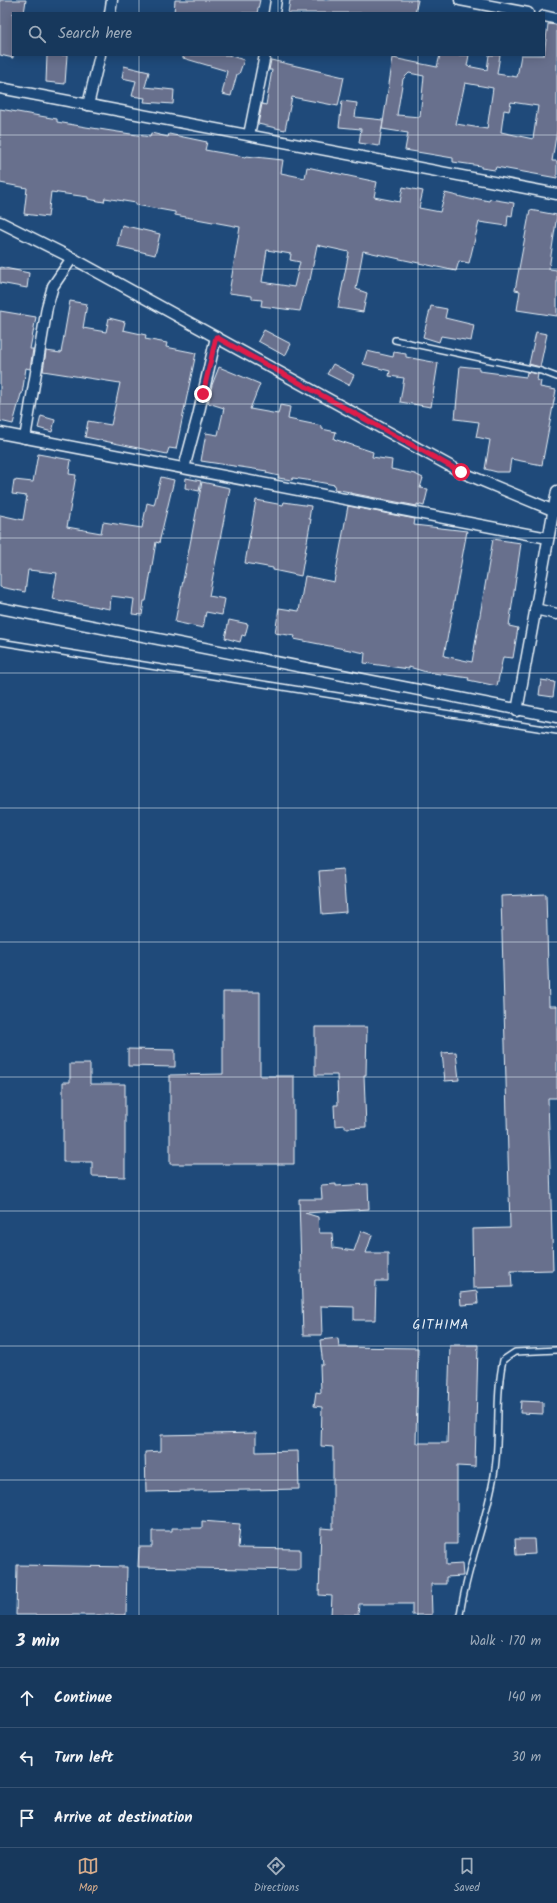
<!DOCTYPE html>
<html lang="en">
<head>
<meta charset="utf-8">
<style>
  :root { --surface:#17385c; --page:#244365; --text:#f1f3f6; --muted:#9eacbb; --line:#365272; --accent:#d6ab8b }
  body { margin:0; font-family:Kalam,sans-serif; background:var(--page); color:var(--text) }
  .stop { position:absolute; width:12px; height:12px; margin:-9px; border:3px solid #e11d48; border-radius:50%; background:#fff }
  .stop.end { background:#e11d48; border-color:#fff; box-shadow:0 1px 4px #0008 }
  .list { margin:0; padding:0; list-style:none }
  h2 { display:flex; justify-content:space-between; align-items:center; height:52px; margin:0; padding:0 16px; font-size:17px }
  h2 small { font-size:13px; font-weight:400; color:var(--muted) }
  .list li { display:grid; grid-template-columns:26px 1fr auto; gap:12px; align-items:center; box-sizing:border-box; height:60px; padding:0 16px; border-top:1px solid var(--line) }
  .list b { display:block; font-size:15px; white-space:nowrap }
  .list em { font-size:13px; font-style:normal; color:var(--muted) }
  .icon { flex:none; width:22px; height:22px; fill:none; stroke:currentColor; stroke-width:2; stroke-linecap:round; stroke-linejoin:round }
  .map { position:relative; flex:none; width:557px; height:1615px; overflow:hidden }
  .search { position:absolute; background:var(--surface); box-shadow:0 2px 10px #0003; left:12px; right:12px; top:12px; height:44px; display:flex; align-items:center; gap:10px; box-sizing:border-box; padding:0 14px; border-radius:0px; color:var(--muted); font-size:15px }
  .sheet { height:232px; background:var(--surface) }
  nav { display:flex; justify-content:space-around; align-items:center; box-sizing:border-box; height:56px; border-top:1px solid var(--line); background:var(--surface); font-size:11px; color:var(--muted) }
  nav a { display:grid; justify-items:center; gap:2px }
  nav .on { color:var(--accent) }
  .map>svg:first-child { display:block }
</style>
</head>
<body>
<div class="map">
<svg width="557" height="1615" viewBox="0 0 557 1615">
  <rect width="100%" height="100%" fill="#1f4a7a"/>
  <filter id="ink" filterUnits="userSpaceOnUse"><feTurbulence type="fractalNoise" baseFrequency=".025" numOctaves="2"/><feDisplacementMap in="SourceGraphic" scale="8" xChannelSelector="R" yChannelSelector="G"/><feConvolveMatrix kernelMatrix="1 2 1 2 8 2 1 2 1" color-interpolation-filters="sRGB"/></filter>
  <g filter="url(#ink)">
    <g fill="#686f8d" stroke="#e8f1f8" fill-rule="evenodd">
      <polygon points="0,0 26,0 24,13 13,13 13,58 0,55"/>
      <polygon points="175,0 260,0 257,13 174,13"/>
      <polygon points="290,0 418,0 415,13 288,13"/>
      <path d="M548,24L557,25V130L552,161H557V178L496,167L495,170L481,168V166L453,162V158L405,150L408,133L382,129L393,58L437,67L440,55H469L467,66L487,70L489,55H500L497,74L517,77L521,55H544ZM409,73L424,76L420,117L397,115L403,79ZM465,83L493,88L487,129L456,124ZM511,102L538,106L533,139L501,132L504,110L509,111Z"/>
      <polygon points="47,55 67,55 65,84 46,82"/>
      <polygon points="183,55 228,55 244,60 239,74 237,74 231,96 222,94 227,71 183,58"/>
      <polygon points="271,60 344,77 338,106 292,97 285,130 258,124 262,104 266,105 272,70 269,70"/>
      <polygon points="124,66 149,72 145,87 174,90 173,104 144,102 145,98 132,96 136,81 122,78"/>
      <polygon points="342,101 357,103 355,117 383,120 379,146 359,143 361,129 339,127"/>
      <path d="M0,109L57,119V122L86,127L150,137L151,133L168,137L169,134L207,142L205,150L245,157L246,156L283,160L281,173L305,178L307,167L377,182L374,197L400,202L403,187L423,191L419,208L440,212L445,193L474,200V198L489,201L490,199L514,203L512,216L508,215L507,226L479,222L469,263L459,261L456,271L363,251L356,289L367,293L363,312L338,308L349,252L317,245L310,280H308L300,311L261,306L262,300L252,299V296L229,293L240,227L175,215V212L136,205V203L105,198L104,202L88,199V197L51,192L48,217L24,214L27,188L0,183ZM267,250L291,254L290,260L300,262L294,287L262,282Z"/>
      <polygon points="530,210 557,215 549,269 557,270 557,316 517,310 520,291 515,290"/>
      <polygon points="122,225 160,234 155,255 117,246"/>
      <polygon points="0,267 29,273 27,288 0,283"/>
      <polygon points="70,301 87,304 83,328 106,332 109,318 125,322 123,330 146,335 145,339 167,343 166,347 196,353 176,449 169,448 167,454 85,437 88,421 111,425 120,383 43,371 46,351 61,353"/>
      <polygon points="431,306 447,309 445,318 474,325 471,341 441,336 439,342 423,337"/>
      <polygon points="0,311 36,317 30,349 33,349 30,369 26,368 22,394 21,394 13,424 0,421"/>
      <polygon points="264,330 291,344 285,356 258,341"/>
      <polygon points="536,332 547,334 540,367 529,364"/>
      <polygon points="367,351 393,357 394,352 406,354 406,357 438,363 431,407 400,402 404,378 389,376 390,371 363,364"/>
      <polygon points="333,364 354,375 349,385 327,374"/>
      <polygon points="460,366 479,368 479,371 526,377 527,372 538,374 537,380 541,381 540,387 556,390 542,465 511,459 509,472 497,472 485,469 490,440 476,437 479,422 455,419"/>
      <polygon points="219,367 260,384 250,409 278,414 280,405 290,407 288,419 322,426 322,429 336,432 334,439 373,452 372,457 392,460 391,469 415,474 423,478 420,488 428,489 424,506 417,504 417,506 350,493 350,492 334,489 335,485 313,481 293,478 292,480 278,478 279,476 266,473 267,471 201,461 206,433 218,435 224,408 208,403 212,385"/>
      <polygon points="41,416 55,420 52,432 38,428"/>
      <polygon points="38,454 71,460 69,474 76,475 67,527 101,533 103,522 142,528 147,503 154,505 161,477 174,480 159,543 156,542 146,601 144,601 142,615 132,614 134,599 111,596 110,609 52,599 57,573 28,570 25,592 0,587 0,515 23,520 27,496 12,494 14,480 33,482"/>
      <polygon points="186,478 201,481 199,491 185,488"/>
      <polygon points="202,482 230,488 209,596 225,599 222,615 206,612 203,628 175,622"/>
      <polygon points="256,500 283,505 284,502 311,506 309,519 311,519 301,576 273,570 273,568 245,563"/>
      <polygon points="348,506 415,519 414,525 467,531 444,656 472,662 493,539 521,543 509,626 518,628 513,658 503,657 497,686 468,680 469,678 426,672 409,667 409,669 364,663 365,653 294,639 295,636 275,633 279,608 299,611 305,576 334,582"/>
      <polygon points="229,620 248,624 245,636 242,635 240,642 225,638"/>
      <polygon points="541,680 555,682 553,697 539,695"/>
      <polygon points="343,869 346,912 322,914 319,871"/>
      <polygon points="546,894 549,1006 557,1006 557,1098 548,1098 553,1270 511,1271 512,1287 473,1288 472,1229 510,1228 501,896"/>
      <polygon points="223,992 260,992 260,1076 294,1076 294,1164 170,1164 170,1075 223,1074"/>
      <polygon points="315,1027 367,1027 366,1075 364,1075 366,1127 345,1128 345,1125 335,1126 334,1105 338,1105 337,1075 315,1075"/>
      <polygon points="128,1049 175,1050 175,1067 128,1066"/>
      <polygon points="456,1052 459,1080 445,1081 442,1053"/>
      <polygon points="70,1064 90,1064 90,1084 125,1084 125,1177 92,1176 92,1162 63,1162 63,1082 70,1082"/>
      <polygon points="336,1184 336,1186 368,1184 369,1209 305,1213 318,1217 319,1233 332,1233 333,1248 354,1251 361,1231 372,1235 366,1253 388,1253 388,1281 376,1281 375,1320 354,1320 354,1307 321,1306 322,1335 303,1335 299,1199 322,1199 321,1185"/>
      <polygon points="477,1291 478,1304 461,1305 460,1293"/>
      <polygon points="338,1338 339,1347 418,1348 416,1443 447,1443 450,1345 478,1345 475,1467 457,1466 457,1544 446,1544 446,1565 462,1564 463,1576 446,1577 446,1584 431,1584 432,1615 412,1615 412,1604 359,1604 358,1615 331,1615 332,1596 319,1595 321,1528 333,1529 333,1447 321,1446 322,1407 314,1406 316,1392 321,1393 320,1365 323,1365 320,1340"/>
      <polygon points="521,1401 543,1402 543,1414 520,1413"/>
      <polygon points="256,1433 256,1452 298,1451 299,1489 146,1492 145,1452 161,1451 161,1435"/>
      <polygon points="202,1521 240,1524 238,1548 300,1549 300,1570 138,1567 139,1547 152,1547 152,1531 172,1531 172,1528 202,1528"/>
      <polygon points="515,1539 534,1539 535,1554 516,1555"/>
      <polygon points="17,1565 127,1567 126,1615 16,1615"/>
    </g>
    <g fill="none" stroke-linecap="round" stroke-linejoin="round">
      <g stroke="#e8f1f8" stroke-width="8">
        <g id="lane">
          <polyline points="395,340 541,371 557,377"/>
          <polyline points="0,642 557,731"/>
          <path d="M460,1615C467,1565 488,1519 495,1469C500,1433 495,1396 503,1360L515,1352L557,1350"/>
        </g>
      </g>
      <g stroke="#e8f1f8" stroke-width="13">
        <g id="street">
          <polyline points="460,0 528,13"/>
          <polyline points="110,13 112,0"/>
          <polyline points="274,13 276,0"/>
          <polyline points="544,16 557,19"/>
          <polyline points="0,88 557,194"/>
          <polyline points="88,105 100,55"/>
          <polyline points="249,135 265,55"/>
          <polyline points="0,222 72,258 461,472 557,512"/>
          <polyline points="0,433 548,538"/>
          <polyline points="25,438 47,307 53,286 72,258"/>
          <polyline points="184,468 198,416 216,337"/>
          <polyline points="0,608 557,717"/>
          <polyline points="535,609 557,614"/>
          <polyline points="517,711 557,491"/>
        </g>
      </g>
      <use href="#lane" stroke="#1f4a7a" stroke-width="5"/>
      <use href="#street" stroke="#1f4a7a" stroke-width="10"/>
    </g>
  </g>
  <g fill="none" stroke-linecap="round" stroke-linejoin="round" filter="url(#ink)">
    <polyline stroke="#e11d48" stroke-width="5" points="203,394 216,337 461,472"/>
  </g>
  <path fill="none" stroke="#e8f1f8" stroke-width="1" stroke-opacity="0.55" d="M139,0V13M278,0V13M418,0V13M139,55V1615M278,55V1615M418,55V1615M0,135H557M0,269H557M0,404H557M0,538H557M0,673H557M0,808H557M0,942H557M0,1077H557M0,1211H557M0,1346H557M0,1480H557"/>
  <g text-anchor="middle" stroke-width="3" stroke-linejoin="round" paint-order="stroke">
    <g font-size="13" letter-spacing="1" fill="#e8f1f8" stroke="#1f4a7a">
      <text x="441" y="1329">GITHIMA</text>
    </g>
  </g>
</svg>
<div class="stop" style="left:461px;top:472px"></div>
<div class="stop end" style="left:203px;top:394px"></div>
<div class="search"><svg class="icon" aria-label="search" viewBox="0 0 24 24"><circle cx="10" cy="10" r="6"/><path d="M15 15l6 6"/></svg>Search here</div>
</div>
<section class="sheet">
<h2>3 min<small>Walk · 170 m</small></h2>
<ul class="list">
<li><svg class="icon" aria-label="ahead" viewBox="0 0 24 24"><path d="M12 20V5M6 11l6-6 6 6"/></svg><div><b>Continue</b></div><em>140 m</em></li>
<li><svg class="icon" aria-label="left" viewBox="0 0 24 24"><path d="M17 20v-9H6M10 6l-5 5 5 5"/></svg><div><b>Turn left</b></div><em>30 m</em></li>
<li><svg class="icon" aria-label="arrive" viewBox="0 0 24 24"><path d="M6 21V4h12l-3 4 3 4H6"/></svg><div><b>Arrive at destination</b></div></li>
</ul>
</section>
<nav>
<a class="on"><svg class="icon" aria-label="map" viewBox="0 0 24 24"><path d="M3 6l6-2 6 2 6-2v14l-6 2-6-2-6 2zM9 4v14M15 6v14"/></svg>Map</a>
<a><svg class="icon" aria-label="directions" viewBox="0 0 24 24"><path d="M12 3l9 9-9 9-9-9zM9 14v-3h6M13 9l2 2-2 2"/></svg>Directions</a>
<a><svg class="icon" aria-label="saved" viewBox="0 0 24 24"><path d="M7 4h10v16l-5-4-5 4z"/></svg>Saved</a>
</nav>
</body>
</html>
